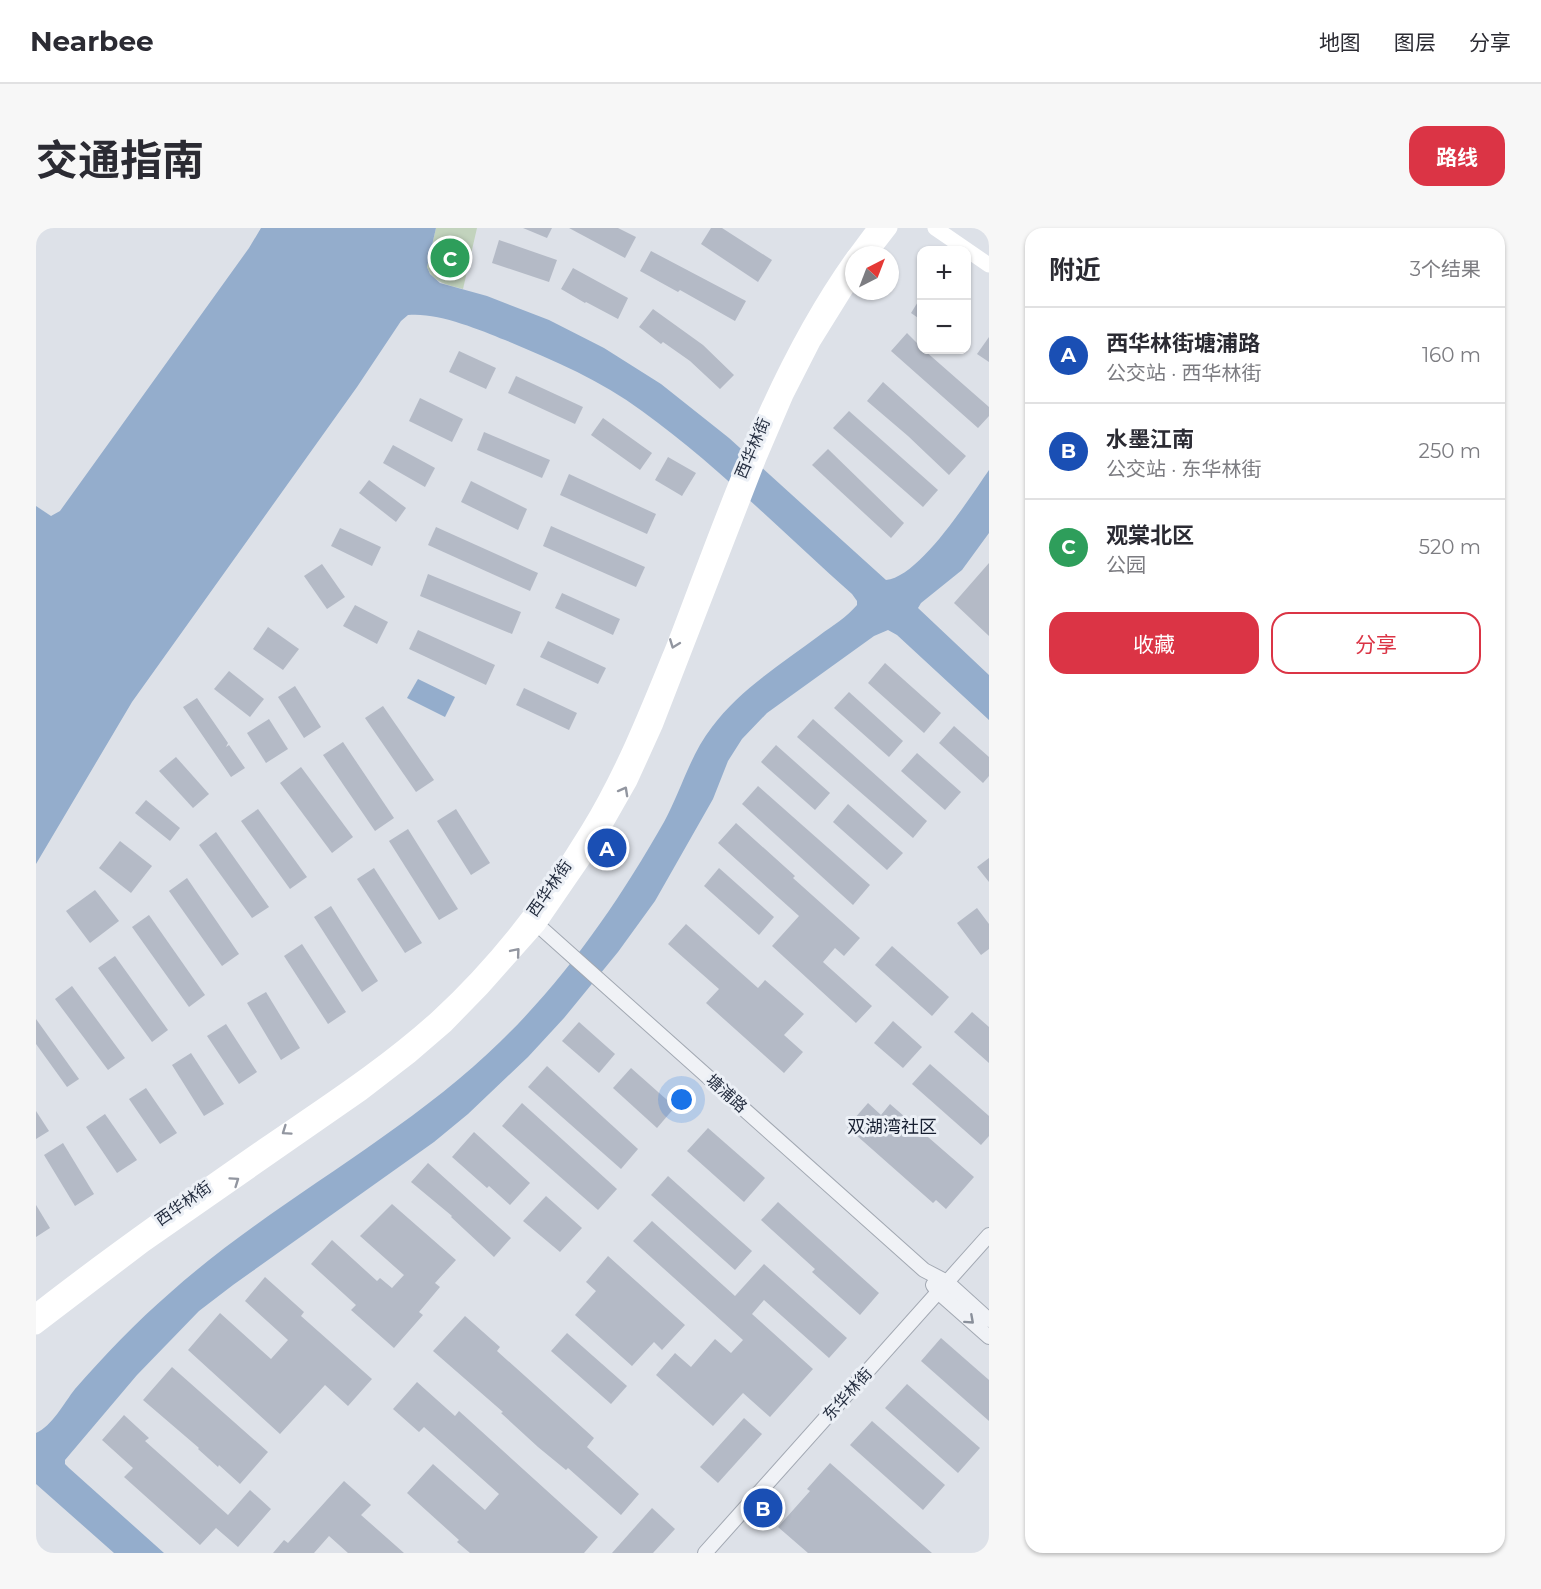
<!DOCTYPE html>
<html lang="zh">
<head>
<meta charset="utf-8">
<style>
  :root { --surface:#fff; --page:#f7f7f7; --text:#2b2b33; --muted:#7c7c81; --line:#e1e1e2; --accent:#db3445 }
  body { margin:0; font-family:Montserrat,"Noto Sans SC",sans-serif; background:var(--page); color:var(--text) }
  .controls { position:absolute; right:18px; top:18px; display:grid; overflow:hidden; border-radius:12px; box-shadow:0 2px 4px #0004 }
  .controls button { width:54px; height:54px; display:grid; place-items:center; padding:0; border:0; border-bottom:2px solid var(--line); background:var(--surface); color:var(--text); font:30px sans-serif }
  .compass { position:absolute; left:809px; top:18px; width:54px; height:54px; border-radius:50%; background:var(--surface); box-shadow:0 2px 4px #0004; rotate:42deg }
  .you { position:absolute; left:646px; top:872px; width:21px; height:21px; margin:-15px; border:4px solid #fff; border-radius:50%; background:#1a73e8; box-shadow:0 0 0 9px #1a73e833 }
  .badge { display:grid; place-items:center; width:39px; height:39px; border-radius:50%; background:var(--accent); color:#fff; font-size:20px; font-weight:700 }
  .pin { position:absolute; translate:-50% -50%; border:3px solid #fff; box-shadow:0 2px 6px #0006 }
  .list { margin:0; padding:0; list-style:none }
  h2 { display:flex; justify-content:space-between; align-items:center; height:78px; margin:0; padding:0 24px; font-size:26px }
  h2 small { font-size:20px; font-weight:400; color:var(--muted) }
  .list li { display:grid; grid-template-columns:39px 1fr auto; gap:18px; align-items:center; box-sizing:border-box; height:96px; padding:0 24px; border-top:2px solid var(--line) }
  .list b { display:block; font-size:22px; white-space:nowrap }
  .list p { margin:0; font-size:20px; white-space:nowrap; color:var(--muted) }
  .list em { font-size:20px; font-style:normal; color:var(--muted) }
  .actions { display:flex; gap:12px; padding:18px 24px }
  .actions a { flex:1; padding:14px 0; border:2px solid var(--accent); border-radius:18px; text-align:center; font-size:21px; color:var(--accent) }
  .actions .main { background:var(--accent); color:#fff }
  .map { position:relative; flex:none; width:953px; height:1325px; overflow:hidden; border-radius:18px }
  header { display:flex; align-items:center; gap:36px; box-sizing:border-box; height:84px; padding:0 30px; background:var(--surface); border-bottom:2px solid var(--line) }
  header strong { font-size:28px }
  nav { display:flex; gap:33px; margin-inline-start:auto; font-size:21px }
  .intro { display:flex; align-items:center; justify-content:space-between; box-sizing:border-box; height:144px; padding:0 36px }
  h1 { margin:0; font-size:42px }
  .button { padding:15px 27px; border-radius:18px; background:var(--accent); color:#fff; font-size:21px; font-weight:700 }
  main { display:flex; gap:36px; padding:0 36px }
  aside { flex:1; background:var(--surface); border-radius:18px; box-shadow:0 2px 4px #0004 }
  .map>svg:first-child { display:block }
</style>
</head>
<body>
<header>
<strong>Nearbee</strong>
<nav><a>地图</a><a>图层</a><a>分享</a></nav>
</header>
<div class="intro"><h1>交通指南</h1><a class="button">路线</a></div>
<main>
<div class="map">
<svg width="953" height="1325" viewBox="0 0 953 1325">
  <rect width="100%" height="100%" fill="#dde1e8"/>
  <path fill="#c2d3bd" d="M400,0H441L427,61C412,57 397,55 391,39Z"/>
  <g fill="#94adcc">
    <path d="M225,0H400L391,39L394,46L404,55L451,68L513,92L568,120L625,156L693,210L850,352C884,349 934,269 953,242V305L926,342L885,375L882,380L953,447V492L861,407L852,402L838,408L731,485L706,511L692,533L677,571L619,673L582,724L528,790L492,829L432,886L398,914L197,1057L163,1083L101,1147L29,1232V1236L33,1240L128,1325H78L0,1256V1205C16,1198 28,1175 39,1161C69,1127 100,1094 135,1064C238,972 366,910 465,813C531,749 583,673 628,594C645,563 654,527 676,499C704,461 747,435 784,407C796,398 811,389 821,377V373L816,366C747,305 681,237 606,183C564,152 517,132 469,112C442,101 401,84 372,87L365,93L321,159L96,474L0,636V278L15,288L24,283L213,20Z"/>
    <polygon points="382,451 419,469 409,489 371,470"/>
  </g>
  <g fill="#b4bac6">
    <polygon points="487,0 516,0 511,10"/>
    <polygon points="533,0 582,0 600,9 589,30"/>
    <polygon points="675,0 686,0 736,32 722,54 665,16"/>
    <polygon points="463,12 521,32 513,54 456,35"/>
    <polygon points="615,23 710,73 699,93 644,62 642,64 604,43"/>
    <polygon points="537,40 592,70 582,91 550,74 549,75 525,61"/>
    <polygon points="885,69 885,92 875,85"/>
    <polygon points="617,81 667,117 698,147 684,161 654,133 627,114 625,116 603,99"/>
    <polygon points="871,105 885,119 885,122 888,122 953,179 953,188 942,200 855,123"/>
    <polygon points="953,109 953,134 941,126"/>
    <polygon points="423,123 460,140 450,161 413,144"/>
    <polygon points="480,148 547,179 539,196 472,165"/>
    <polygon points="847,154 930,228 913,247 872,208 831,173"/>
    <polygon points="384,170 427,191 416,214 373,193"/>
    <polygon points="813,183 902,262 887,279 797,200"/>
    <polygon points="567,190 616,225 604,242 555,207"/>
    <polygon points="448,204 514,232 506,250 441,222"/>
    <polygon points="357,217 399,240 389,259 347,235"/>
    <polygon points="792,221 868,295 855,310 776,237"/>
    <polygon points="632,229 660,245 646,268 619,252"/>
    <polygon points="533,246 620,286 611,306 524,267"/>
    <polygon points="333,252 370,280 360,294 323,265"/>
    <polygon points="435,253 491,281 482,302 425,274"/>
    <polygon points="515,298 609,339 600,359 507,318"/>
    <polygon points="400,299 502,345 494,363 392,317"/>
    <polygon points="304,300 345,319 336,338 295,318"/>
    <polygon points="953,335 953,408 918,375"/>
    <polygon points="286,336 309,369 291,381 268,348"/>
    <polygon points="392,346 485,384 476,406 384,368"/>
    <polygon points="526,365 584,391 577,407 519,380"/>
    <polygon points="319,377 352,394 341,416 307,398"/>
    <polygon points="232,399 263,421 247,442 217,421"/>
    <polygon points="382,402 459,437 450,457 373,421"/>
    <polygon points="512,413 570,440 562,456 504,429"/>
    <polygon points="849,435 905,485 888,505 832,455"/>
    <polygon points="193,443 228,471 214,489 178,461"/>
    <polygon points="259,458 285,499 268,510 242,469"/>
    <polygon points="488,460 541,485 533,502 480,477"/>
    <polygon points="813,464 867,513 853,529 798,480"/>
    <polygon points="161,470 192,515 190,519 193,517 209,540 195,549 147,479"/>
    <polygon points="347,478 398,552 380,564 329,490"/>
    <polygon points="233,491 252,521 230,535 211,505"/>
    <polygon points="777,491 891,593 877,610 761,509"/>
    <polygon points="918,498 953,529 953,548 947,555 903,515"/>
    <polygon points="307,514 358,590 339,603 287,527"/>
    <polygon points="740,517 794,565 779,582 725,534"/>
    <polygon points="881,525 925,564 909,582 865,543"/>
    <polygon points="140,529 173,566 157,580 123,543"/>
    <polygon points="265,539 317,609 296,625 244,555"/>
    <polygon points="722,558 834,657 817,677 706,576"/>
    <polygon points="110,572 144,600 134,613 99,585"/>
    <polygon points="812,576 867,625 851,642 797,594"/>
    <polygon points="222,581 271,649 254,661 205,593"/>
    <polygon points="420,581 454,635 435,647 401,593"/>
    <polygon points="700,595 759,648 757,650 824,710 808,728 799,720 787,734 836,778 820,795 736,718 763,688 682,615"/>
    <polygon points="372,601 422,681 403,692 353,613"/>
    <polygon points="180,604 233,679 216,690 163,617"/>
    <polygon points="84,613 116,638 95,665 63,640"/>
    <polygon points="953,630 953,654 941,639"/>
    <polygon points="338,640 386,715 369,725 321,651"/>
    <polygon points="683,640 738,689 723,707 668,658"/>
    <polygon points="151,650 203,726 186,738 133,663"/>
    <polygon points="59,662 83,693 54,715 30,683"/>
    <polygon points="295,678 342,753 326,764 278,689"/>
    <polygon points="941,680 953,696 953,721 945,727 921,695"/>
    <polygon points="113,687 169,767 153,779 96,699"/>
    <polygon points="650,696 722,760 729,752 768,786 748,807 767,824 748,845 670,775 683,761 632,716"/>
    <polygon points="266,716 310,784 292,796 248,728"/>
    <polygon points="856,718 913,769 896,788 839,737"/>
    <polygon points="79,728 132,802 116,814 62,740"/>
    <polygon points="36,758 89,830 72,842 19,771"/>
    <polygon points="230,764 264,820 245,832 211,775"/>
    <polygon points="936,784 953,799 953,835 918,804"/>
    <polygon points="0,791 43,851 31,859 0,816"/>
    <polygon points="857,793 886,819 867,840 838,815"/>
    <polygon points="543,794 579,826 563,845 526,813"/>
    <polygon points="190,796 221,844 203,856 171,808"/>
    <polygon points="155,825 188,876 168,888 136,837"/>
    <polygon points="894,836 953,888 953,908 945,917 876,856"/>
    <polygon points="511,838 602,921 585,941 492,859"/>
    <polygon points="595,840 639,879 621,900 577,860"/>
    <polygon points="110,860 141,905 124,916 93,871"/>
    <polygon points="486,875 581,961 562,982 466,898"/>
    <polygon points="832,875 845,887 854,876 938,949 910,981 900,972 897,975 811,899"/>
    <polygon points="0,883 13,903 0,911"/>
    <polygon points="69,886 101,932 81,945 50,899"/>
    <polygon points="672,900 729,950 708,974 651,923"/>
    <polygon points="438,904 494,955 474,977 453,958 451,960 416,929"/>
    <polygon points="27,915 58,966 39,978 8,927"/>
    <polygon points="392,935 475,1010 458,1029 415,989 416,988 375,954"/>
    <polygon points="632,948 716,1023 699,1042 615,967"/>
    <polygon points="510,968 546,1000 524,1024 487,993"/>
    <polygon points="742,974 843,1065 824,1087 776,1044 779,1041 725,992"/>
    <polygon points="356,976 420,1032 399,1055 404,1059 383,1084 387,1087 358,1120 315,1082 320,1077 275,1036 296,1012 341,1053 344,1050 356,1060 368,1047 324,1008"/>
    <polygon points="0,977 14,1000 0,1009"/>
    <polygon points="616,993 699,1068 728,1036 811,1110 793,1130 728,1072 716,1086 777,1141 734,1189 707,1165 677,1198 620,1147 639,1125 655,1139 679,1111 695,1125 707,1112 597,1013"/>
    <polygon points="572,1028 649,1097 626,1122 618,1114 596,1138 539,1087 560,1063 550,1054"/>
    <polygon points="229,1049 268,1084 265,1088 336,1151 312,1178 289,1157 244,1206 152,1122 184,1085 235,1131 252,1112 209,1073"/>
    <polygon points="429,1088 464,1119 461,1123 558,1210 551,1219 603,1266 585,1287 532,1240 530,1242 502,1219 465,1185 467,1184 397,1123"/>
    <polygon points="531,1105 591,1158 575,1176 515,1123"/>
    <polygon points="905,1110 953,1152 953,1193 885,1133"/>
    <polygon points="136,1139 232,1224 204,1256 183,1237 182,1239 162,1221 163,1220 107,1172"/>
    <polygon points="381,1154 419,1188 423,1183 562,1309 548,1325 434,1325 421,1314 423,1312 371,1265 397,1236 449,1282 463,1266 388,1199 383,1204 357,1181"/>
    <polygon points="871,1156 944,1220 922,1245 849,1180"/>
    <polygon points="88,1187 113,1210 109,1213 192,1287 214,1262 235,1281 202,1319 180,1300 164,1317 88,1249 97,1240 66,1212"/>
    <polygon points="708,1190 726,1206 682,1255 664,1239"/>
    <polygon points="836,1193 909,1257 887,1282 814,1217"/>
    <polygon points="794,1235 896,1325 772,1325 742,1299 774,1263 771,1261"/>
    <polygon points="308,1253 335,1277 325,1287 368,1325 312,1325 293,1308 278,1325 237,1325 248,1312 252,1315"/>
    <polygon points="616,1280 639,1301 617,1325 576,1325"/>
  </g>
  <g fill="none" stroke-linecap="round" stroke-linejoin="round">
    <g stroke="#a2a8b2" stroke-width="16">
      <g id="tertiary">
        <polyline points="495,691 888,1042 911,1054 953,1092"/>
        <polyline points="897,1057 902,1064 953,1109"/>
        <polyline points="669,1325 953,1007"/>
      </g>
    </g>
    <use href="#tertiary" stroke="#f0f2f6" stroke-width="14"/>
    <g stroke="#fff" stroke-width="15">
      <polyline points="899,0 953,37"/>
      <polyline points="819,27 839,0"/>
      <polyline points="833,27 854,0"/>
      <path d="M0,1083C74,1025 151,971 229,917C287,877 348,838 401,790C460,736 510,671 552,602C588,543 613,479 639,415C690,283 735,144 818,28"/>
      <polyline points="0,1099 109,1016 326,865 374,828 410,797 446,760 502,697 561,611 594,553 619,498 723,230 750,167 777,114 818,48"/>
    </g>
  </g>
  <defs><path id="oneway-chevron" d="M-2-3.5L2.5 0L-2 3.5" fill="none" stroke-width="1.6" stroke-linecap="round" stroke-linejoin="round" transform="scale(1.5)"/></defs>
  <g stroke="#9296a0">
    <use href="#oneway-chevron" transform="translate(638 416) rotate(111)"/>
    <use href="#oneway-chevron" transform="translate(588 563) rotate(-61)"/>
    <use href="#oneway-chevron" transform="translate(480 724) rotate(-50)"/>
    <use href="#oneway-chevron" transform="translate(250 903) rotate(145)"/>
    <use href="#oneway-chevron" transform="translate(199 953) rotate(-35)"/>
  </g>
  <use stroke="#8a909b" href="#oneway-chevron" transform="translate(934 1092) rotate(42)"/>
  <g text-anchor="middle" stroke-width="6" stroke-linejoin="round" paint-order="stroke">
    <g font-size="16" fill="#252e40" stroke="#ecf0f6">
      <text transform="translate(716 220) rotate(-67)" y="6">西华林街</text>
      <text transform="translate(513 660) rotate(-55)" y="6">西华林街</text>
      <text transform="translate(691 865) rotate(42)" y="6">塘浦路</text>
      <text transform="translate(147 975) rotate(-35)" y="6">西华林街</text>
      <text transform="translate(811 1166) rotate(-48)" y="6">东华林街</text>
    </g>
    <g font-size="18" fill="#171f31" stroke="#ecf0f6">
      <text x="856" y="905">双湖湾社区</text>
    </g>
  </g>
</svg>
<div class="controls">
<button>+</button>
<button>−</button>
</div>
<svg class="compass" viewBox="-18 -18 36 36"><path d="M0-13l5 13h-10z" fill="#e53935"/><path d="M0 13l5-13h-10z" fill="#7c7c81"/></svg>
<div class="you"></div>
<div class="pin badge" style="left:571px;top:620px;background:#1a4fb4">A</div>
<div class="pin badge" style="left:727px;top:1280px;background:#1a4fb4">B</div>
<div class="pin badge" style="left:414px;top:30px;background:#2e9e5b">C</div>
</div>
<aside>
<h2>附近<small>3个结果</small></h2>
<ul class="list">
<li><span class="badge" style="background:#1a4fb4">A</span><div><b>西华林街塘浦路</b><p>公交站 · 西华林街</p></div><em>160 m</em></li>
<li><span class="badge" style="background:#1a4fb4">B</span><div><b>水墨江南</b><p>公交站 · 东华林街</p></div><em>250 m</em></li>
<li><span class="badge" style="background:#2e9e5b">C</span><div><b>观棠北区</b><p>公园</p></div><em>520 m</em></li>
</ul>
<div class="actions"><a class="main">收藏</a><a>分享</a></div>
</aside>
</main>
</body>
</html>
